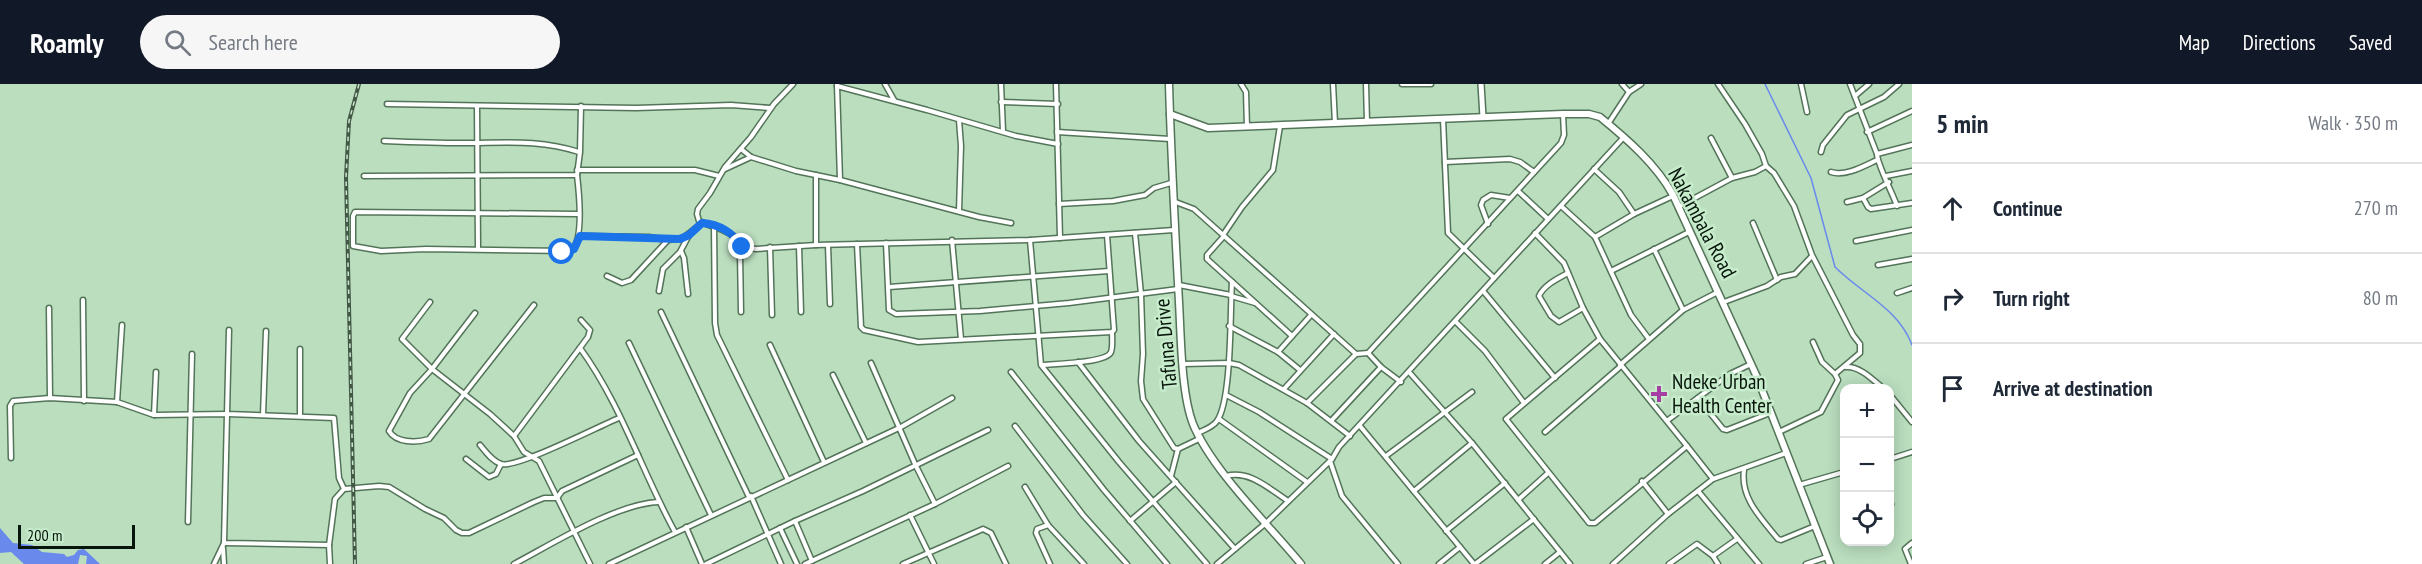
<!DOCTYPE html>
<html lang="en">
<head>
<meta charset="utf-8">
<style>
  :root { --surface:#fff; --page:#f6f6f7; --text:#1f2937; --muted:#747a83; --line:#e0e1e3; --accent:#111827 }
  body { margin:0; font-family:"PT Sans Narrow",sans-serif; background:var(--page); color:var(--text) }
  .controls { position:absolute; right:18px; bottom:18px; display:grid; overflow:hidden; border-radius:12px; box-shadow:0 3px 15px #0003 }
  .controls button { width:54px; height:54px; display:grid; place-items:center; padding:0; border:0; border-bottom:2px solid var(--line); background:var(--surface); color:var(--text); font:30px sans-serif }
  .scale { position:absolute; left:18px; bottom:15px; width:117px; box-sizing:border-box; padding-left:6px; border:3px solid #08150b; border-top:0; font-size:16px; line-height:21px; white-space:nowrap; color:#08150b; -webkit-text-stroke:4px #c7eccc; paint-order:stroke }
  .stop { position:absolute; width:18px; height:18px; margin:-14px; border:4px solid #1a73e8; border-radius:50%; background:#fff }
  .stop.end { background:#1a73e8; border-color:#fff; box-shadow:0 2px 6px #0008 }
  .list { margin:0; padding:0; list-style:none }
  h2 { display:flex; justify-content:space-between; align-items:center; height:78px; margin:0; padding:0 24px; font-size:26px }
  h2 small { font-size:20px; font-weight:400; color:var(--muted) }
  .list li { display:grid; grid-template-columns:39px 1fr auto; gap:18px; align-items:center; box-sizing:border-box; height:90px; padding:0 24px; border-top:2px solid var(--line) }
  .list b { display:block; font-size:22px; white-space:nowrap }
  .list em { font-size:20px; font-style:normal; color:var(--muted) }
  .icon { flex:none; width:33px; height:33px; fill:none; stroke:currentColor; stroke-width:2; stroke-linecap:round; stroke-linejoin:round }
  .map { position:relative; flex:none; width:1912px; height:480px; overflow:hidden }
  header { display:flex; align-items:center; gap:36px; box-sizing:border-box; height:84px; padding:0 30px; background:var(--accent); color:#fff }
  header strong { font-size:28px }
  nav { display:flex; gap:33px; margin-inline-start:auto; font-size:21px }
  .search { width:420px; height:54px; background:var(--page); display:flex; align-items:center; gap:15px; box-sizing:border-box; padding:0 21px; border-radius:33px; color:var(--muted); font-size:22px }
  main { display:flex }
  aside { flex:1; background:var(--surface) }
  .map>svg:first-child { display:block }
</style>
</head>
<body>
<header>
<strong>Roamly</strong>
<div class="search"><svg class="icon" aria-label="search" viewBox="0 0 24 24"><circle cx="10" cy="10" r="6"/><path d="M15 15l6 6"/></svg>Search here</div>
<nav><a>Map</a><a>Directions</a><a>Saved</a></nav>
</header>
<main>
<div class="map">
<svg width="1912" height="480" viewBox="0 0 1912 480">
  <rect width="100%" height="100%" fill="#bbdebf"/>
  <polygon fill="#6989ec" points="0,444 13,459 32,461 42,468 64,470 67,473 74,471 78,466 84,465 100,480 86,480 87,472 80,471 78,480 24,480 11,468 0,469"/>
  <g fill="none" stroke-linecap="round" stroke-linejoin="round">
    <path stroke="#6989ec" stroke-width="1.5" d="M1765,0L1811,94L1835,183C1862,210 1898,224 1912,261"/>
    <g stroke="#537458" stroke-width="7">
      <g id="minor">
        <path d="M793,0L774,20L751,53L725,83L710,109L698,125L697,130L699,137C716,145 732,145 742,163L756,165L816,161L1030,156L1174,146"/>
        <polyline points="885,0 894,16"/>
        <polyline points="1001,0 1003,47"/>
        <polyline points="1056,0 1060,154"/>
        <polyline points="1241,0 1246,8 1247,43"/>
        <polyline points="1333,0 1335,39"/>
        <polyline points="1366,0 1367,38"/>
        <polyline points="1402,0 1431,0"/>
        <polyline points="1718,0 1745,40 1762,70 1766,82 1774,89 1794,122 1812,171 1853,251 1860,260 1860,269 1835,290"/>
        <polyline points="1801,0 1807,28"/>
        <path d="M1850,0L1877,70C1877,80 1893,110 1897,122"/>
        <polyline points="837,1 840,96"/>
        <polyline points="837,2 927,26 1016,52 1058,60"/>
        <polyline points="1629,8 1641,0"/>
        <polyline points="1855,12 1869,0"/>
        <polyline points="1001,18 1058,20"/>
        <polyline points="387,20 636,24 731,21 770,24"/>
        <polyline points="477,22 478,165"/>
        <polyline points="1443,35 1448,149 1494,194"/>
        <polyline points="959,36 961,62 959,127"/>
        <polyline points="1608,40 1629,8 1622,0"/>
        <polyline points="1057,48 1170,55"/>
        <polyline points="1867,48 1912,27"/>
        <polyline points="1711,54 1732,94"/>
        <path d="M384,57C410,58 437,59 463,59C505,59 539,55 579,68"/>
        <polyline points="741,65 751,73 796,87 840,96 979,133 1011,139"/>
        <polyline points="1821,68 1823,61 1847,31 1884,13 1899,0"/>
        <polyline points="1877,70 1912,61"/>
        <polyline points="1445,78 1510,75 1520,78 1534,88"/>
        <polyline points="725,85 751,73"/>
        <polyline points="1594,85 1619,108 1634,130"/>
        <polyline points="577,86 695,86 719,92"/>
        <path d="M1831,88C1845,93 1864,82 1877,76"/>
        <path d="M577,91C579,108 584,156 571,167L426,165L381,167L353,162V132L355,128L578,130"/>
        <polyline points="816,91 816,161"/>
        <polyline points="364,92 577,91 580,68 581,22"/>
        <polyline points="1886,92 1912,87"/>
        <polyline points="1518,107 1548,135"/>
        <polyline points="1863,114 1868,123 1871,125 1912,119"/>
        <polyline points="1173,117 1194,125 1356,270 1368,269"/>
        <polyline points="1847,118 1863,114 1889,98"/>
        <polyline points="1059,120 1113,117 1145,111 1154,104 1171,99"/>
        <polyline points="1561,122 1595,153 1634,130 1673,112"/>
        <polyline points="1678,123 1732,94 1755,88 1766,82"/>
        <polyline points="1753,139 1777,196"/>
        <polyline points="1488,140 1481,121 1483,116 1491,111 1510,114"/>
        <polyline points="714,141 715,239 717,251 788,396"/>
        <polyline points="1135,149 1141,210 1143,270 1141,297 1143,315 1174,364 1178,365 1201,354"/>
        <polyline points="1535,149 1564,179 1583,224 1600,255 1687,362"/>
        <polyline points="1223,151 1242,123 1273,86 1280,42"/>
        <polyline points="580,152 649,153 668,156 683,154 702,139"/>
        <polyline points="1224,152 1207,171 1207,175 1292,252"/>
        <polyline points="1595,153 1631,231 1649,255"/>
        <polyline points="952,156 961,255"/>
        <polyline points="1030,156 1041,281 1119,378 1207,480"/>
        <polyline points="1856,157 1912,146"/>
        <polyline points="886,159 889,226 896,230 980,227 1069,219 1178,205"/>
        <polyline points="857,160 861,243 864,246 918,258 1112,248 1114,246 1107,151"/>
        <polyline points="828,161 830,220"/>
        <polyline points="799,162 801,228"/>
        <polyline points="770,163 772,231"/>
        <polyline points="1654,165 1683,226"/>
        <polyline points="681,167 684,174 688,210"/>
        <polyline points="1878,181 1912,175"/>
        <polyline points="1611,187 1689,148"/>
        <path d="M1568,189C1557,195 1544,201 1539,212L1551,232L1559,238L1583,224"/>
        <polyline points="607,192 622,199 631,196 668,156"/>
        <polyline points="1179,201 1231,211"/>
        <polyline points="889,203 1109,187"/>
        <polyline points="659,207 663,185 680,168 689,151"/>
        <polyline points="1484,208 1555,294"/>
        <polyline points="1897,209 1912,204"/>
        <polyline points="1231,212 1255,219"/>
        <polyline points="83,216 84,317"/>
        <path d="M430,218L402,255L432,285L410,309L389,347C396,359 416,359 429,355L534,221"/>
        <polyline points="1724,218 1767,202 1781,193 1795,190 1812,172"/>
        <polyline points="49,224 50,314"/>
        <polyline points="661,228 749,413"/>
        <polyline points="741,228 740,170 742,163"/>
        <polyline points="475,229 432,285 490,330 514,352 524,368 539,377 590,480"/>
        <polyline points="1456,238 1485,267 1524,319"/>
        <polyline points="1229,242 1278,268 1300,286"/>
        <polyline points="229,246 227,330 334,334 339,394 344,405 335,415 329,461"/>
        <polyline points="1600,255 1506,335 1586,435 1589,439 1595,439 1687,362 1713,395"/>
        <polyline points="629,259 711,431"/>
        <polyline points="770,261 824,378"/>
        <path d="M580,264C621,320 642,388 675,448"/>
        <polyline points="300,265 300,332"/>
        <polyline points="1278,268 1311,231"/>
        <polyline points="1078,278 1139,357 1235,465"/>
        <polyline points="871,279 915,380 935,420"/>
        <polyline points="1183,280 1229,279 1239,281 1307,319 1350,352"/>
        <path d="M1042,281C1054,280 1107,279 1111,268C1113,263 1112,254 1112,248"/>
        <polyline points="1620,281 1683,226 1718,208"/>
        <path d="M1846,283C1860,282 1873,296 1883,304"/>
        <polyline points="1011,288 1104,406 1167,480"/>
        <polyline points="1409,288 1472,359 1570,480"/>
        <polyline points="833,291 866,359"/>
        <polyline points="1401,298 1381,283 1368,269 1561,59 1564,51 1563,30"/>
        <polyline points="1284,305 1334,250"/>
        <polyline points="1226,311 1259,328 1332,375"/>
        <polyline points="1890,311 1912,338"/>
        <polyline points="1698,314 1723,345 1727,346 1770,329"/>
        <polyline points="117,318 122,241"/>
        <polyline points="1307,319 1356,270"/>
        <polyline points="154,331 156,288"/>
        <polyline points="263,331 266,247"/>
        <polyline points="1219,335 1307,398"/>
        <polyline points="1332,336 1381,283"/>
        <polyline points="1668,336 1730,290 1751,280"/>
        <polyline points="1015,342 1083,431 1127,480"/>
        <polyline points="1360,342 1474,480"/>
        <polyline points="1545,348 1621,282"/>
        <polyline points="1779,348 1821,328 1838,296 1835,290 1822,278 1813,258"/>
        <path d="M1198,349C1204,346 1213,343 1217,337C1232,316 1230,228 1232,198"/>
        <polyline points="514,352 588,253 590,246 581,236"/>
        <path d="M480,361C486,368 492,377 501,380C516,385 599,342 619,334"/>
        <polyline points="1386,372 1472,308"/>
        <polyline points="11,374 10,322 13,317 50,314 117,318 154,331 227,330 224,459 329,461 330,480"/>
        <polyline points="466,375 489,393 496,390 501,380"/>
        <polyline points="1890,375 1912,368"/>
        <polyline points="1330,377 1342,412 1398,480"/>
        <path d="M1744,386C1740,414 1761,434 1778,455L1781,456L1815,442"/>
        <polyline points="1171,392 1178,365"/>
        <path d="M1226,392C1250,386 1268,404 1288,417"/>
        <polyline points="1642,397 1668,430"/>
        <polyline points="1799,401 1844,388"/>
        <polyline points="1025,403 1048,441 1084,480"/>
        <polyline points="344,405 379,402 389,403 425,425 444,434 456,446 462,449 469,449 534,418 544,414 557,414 562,407 638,371"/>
        <polyline points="1414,407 1472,359"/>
        <polyline points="1698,407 1759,480"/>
        <polyline points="751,412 781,480"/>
        <polyline points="1518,416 1548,389"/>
        <polyline points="1890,416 1891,420"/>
        <polyline points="910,431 934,480"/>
        <polyline points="795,437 812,477"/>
        <polyline points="1130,437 1176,398"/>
        <polyline points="188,438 192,270"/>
        <polyline points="1048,441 1037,445 1036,449 1050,480"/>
        <polyline points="686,443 702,480"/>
        <polyline points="780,444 797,480"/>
        <polyline points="1446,447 1505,399"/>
        <polyline points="223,464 224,480"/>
        <polyline points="1713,472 1737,455"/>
        <polyline points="214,480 224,459"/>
        <path d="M514,480C552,460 616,420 658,418"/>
        <polyline points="609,480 901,343 952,314"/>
        <polyline points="706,480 795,437 863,407 988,346"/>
        <polyline points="805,480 935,420 1008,382"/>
        <polyline points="903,480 983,445 991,449 1006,480"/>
        <polyline points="1217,480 1266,439 1332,375 1339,363 1623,54"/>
        <polyline points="1439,480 1460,463"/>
        <polyline points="1475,480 1534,435"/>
        <polyline points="1545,480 1560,468"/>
        <polyline points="1613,480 1668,430 1713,395 1786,369"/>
        <polyline points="1669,480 1697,460 1713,472 1718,480"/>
        <polyline points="1806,480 1827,473"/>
        <polyline points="1911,480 1905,465 1912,459"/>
      </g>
    </g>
    <g stroke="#537458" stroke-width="8">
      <polyline id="tertiary" points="1481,0 1483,33"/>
    </g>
    <g stroke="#537458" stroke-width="9">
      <g id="secondary">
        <path d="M1169,0C1171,73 1175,145 1179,218C1181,252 1181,309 1193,340C1212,386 1268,440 1301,480"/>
        <path d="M1170,30L1208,44L1563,30H1589L1600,33C1627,55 1656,80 1673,111L1757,293L1830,480"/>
      </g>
    </g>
    <use href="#minor" stroke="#fff" stroke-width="4"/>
    <use href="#tertiary" stroke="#fff" stroke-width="5"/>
    <use href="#secondary" stroke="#fff" stroke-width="6"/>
    <g stroke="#435746" stroke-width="4">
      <polyline id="rail" points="355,480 346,93 349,37 359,0"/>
    </g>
    <use href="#rail" stroke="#c7eccc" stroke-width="1.5" stroke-dasharray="4.5" stroke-linecap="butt"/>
  </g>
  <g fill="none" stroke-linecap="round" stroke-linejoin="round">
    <path stroke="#1a73e8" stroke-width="8" d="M562,168L574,165L580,152L680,155L689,151L702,139C719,140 734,149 742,163"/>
  </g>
  <path fill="#a53fa3" stroke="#c7eccc" stroke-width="2" d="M1656 301h6v6h6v6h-6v6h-6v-6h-6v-6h6z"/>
  <g text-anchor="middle" stroke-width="5" stroke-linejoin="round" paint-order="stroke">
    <g font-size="21" fill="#08150b" stroke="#c7eccc">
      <text transform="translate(1702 139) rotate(62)" y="7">Nakambala Road</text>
      <text transform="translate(1166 260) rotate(-95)" y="7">Tafuna Drive</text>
    </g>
    <g font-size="21" fill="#08150b" stroke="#c7eccc" text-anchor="start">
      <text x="1672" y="305">Ndeke Urban<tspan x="1672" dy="24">Health Center</tspan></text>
    </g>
  </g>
</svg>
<div class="controls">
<button>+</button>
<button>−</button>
<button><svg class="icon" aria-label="locate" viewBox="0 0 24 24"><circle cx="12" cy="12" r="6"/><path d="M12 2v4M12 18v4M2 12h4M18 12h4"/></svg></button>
</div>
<div class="scale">200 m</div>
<div class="stop" style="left:562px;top:168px"></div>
<div class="stop end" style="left:742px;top:163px"></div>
</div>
<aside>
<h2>5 min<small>Walk · 350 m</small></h2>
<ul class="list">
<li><svg class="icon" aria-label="ahead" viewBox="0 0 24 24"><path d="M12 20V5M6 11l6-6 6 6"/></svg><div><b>Continue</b></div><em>270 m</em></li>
<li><svg class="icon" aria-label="right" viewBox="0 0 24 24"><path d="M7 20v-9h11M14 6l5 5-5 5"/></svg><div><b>Turn right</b></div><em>80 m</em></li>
<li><svg class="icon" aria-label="arrive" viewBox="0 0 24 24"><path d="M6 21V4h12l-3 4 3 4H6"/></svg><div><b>Arrive at destination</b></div></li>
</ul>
</aside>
</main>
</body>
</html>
